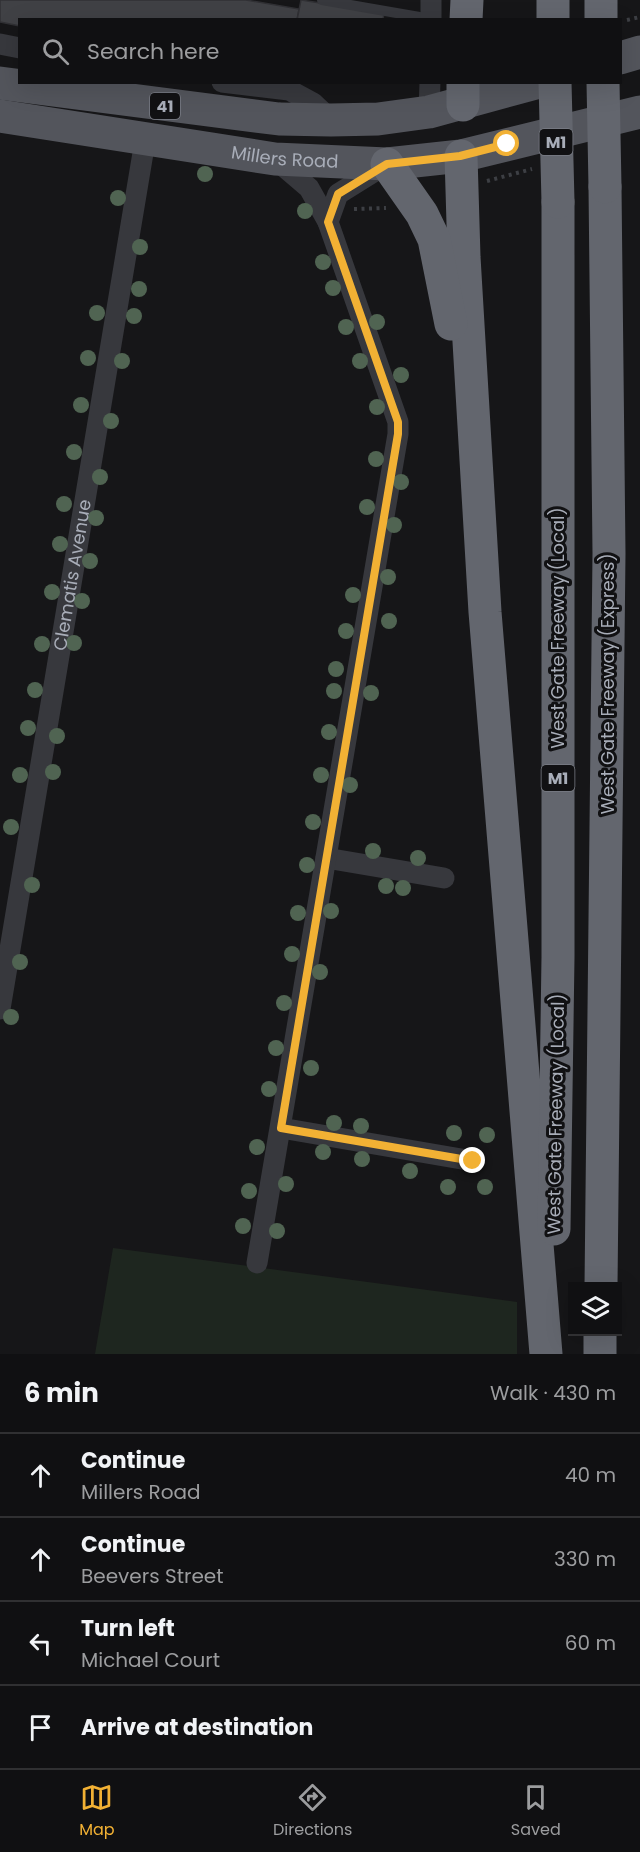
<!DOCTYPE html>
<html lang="en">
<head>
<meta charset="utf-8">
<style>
  :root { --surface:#101012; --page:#1e1e20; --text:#f1f3f6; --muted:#9c9d9f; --line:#303032; --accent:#f2b134 }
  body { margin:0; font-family:Poppins,sans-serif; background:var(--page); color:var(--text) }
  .controls { position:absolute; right:18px; bottom:18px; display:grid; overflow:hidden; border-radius:0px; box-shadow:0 6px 24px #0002 }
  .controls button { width:54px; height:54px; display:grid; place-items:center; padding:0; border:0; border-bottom:2px solid var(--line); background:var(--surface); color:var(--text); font:30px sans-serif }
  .stop { position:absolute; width:18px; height:18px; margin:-14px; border:4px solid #f2b134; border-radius:50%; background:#fff }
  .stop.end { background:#f2b134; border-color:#fff; box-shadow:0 2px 6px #0008 }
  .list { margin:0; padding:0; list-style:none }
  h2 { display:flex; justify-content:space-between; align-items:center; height:78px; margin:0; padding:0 24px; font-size:26px }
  h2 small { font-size:20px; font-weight:400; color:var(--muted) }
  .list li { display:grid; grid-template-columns:39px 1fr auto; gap:18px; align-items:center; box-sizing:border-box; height:84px; padding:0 24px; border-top:2px solid var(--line) }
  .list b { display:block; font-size:22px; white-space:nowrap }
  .list p { margin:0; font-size:20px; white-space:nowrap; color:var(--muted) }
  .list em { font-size:20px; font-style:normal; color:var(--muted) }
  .icon { flex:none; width:33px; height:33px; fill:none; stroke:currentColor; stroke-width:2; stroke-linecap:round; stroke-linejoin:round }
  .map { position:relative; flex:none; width:640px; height:1354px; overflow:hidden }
  .search { position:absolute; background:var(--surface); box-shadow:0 6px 24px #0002; left:18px; right:18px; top:18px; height:66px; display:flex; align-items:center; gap:15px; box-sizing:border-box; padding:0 21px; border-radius:0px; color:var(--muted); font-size:22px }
  .sheet { height:414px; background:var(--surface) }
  nav { display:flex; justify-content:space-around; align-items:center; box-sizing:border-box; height:84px; border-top:2px solid var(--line); background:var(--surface); font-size:16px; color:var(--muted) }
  nav a { display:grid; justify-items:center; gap:3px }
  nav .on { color:var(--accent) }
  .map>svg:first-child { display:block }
</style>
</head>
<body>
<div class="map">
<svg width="640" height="1354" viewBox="0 0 640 1354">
  <rect width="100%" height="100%" fill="#161618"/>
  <polygon fill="#1e261f" points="113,1248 517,1302 517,1354 95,1354"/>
  <g fill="#404145" stroke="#303034" stroke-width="1.5">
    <polygon points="0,0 246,0 299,9 297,20 20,20 20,26 0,22"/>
    <polygon points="301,0 384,13 383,20 297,20"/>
  </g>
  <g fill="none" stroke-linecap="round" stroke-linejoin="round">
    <g stroke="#3d3f44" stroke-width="4" stroke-dasharray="3 4.5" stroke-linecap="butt">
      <polyline points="627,20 640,17"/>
      <polyline points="487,181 532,169"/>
      <polyline points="354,209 386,208"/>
    </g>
    <polyline stroke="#37383d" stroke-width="10" points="322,0 431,19"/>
    <g stroke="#37383d" stroke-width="21">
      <polyline points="431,20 431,0"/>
      <polyline points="0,44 20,48"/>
      <polyline points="222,82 289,90 313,103 331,120"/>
      <polyline points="429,112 430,82"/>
      <polyline points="328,222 338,194 383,166"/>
      <polyline points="326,858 444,878"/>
      <path id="s1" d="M0,1009L145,141"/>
      <polyline points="281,1128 473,1161"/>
      <polyline points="257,1263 398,434 398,422 328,222 309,188 275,159"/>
    </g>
    <g stroke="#53555c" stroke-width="33">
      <polyline points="620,58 640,52"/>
      <polyline points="0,83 279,119 331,120 378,119 429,112 539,82"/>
      <path id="s2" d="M0,116L275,159L387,164L461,156L640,112"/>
    </g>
    <g stroke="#63666e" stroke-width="33">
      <polyline points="553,0 553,20"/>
      <polyline points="601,0 601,20"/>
      <polyline points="466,20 467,0"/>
      <polyline points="463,105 463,82"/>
      <polyline points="461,156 464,257 485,612 546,1354"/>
      <polyline points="387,164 422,214 434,239 451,324"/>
      <polyline points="554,1229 558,957 558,202"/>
      <polyline points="601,1286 609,553 605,187"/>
      <polyline points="600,1354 600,1332"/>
    </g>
    <g stroke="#63666e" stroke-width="33">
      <polyline points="555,82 558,202"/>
      <polyline points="603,82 605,187"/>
    </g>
  </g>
  <g fill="#506452">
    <circle cx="205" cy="174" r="8"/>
    <circle cx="118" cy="198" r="8"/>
    <circle cx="305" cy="211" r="8"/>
    <circle cx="140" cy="247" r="8"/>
    <circle cx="323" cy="262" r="8"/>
    <circle cx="333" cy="288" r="8"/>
    <circle cx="139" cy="289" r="8"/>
    <circle cx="97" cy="313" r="8"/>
    <circle cx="134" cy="316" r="8"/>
    <circle cx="377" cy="322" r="8"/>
    <circle cx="346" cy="327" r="8"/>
    <circle cx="88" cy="358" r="8"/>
    <circle cx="122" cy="361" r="8"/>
    <circle cx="360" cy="361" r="8"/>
    <circle cx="401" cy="375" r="8"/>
    <circle cx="81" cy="405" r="8"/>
    <circle cx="377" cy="407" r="8"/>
    <circle cx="111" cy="421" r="8"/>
    <circle cx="74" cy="452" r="8"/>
    <circle cx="376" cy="459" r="8"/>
    <circle cx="100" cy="477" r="8"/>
    <circle cx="401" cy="482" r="8"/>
    <circle cx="64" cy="504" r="8"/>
    <circle cx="367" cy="507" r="8"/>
    <circle cx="96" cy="518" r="8"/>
    <circle cx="394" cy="525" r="8"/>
    <circle cx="60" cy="544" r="8"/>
    <circle cx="90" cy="561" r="8"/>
    <circle cx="388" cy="577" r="8"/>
    <circle cx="52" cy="592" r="8"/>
    <circle cx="353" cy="595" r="8"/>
    <circle cx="82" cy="601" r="8"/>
    <circle cx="389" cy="621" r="8"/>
    <circle cx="346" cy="631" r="8"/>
    <circle cx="74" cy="643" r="8"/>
    <circle cx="42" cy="644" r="8"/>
    <circle cx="336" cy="669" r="8"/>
    <circle cx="35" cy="690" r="8"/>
    <circle cx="334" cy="691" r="8"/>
    <circle cx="371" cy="693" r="8"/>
    <circle cx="28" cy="728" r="8"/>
    <circle cx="329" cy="732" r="8"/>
    <circle cx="57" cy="736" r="8"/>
    <circle cx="53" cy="772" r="8"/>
    <circle cx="20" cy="775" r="8"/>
    <circle cx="321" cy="775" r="8"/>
    <circle cx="350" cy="785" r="8"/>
    <circle cx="313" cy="822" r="8"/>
    <circle cx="11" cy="827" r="8"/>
    <circle cx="373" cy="851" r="8"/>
    <circle cx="418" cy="858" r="8"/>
    <circle cx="307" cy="865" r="8"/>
    <circle cx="32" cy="885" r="8"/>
    <circle cx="386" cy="886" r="8"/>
    <circle cx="403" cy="888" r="8"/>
    <circle cx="331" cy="911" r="8"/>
    <circle cx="298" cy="913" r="8"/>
    <circle cx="292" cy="954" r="8"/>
    <circle cx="20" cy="962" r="8"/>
    <circle cx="320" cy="972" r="8"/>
    <circle cx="284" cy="1003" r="8"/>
    <circle cx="11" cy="1017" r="8"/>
    <circle cx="276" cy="1048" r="8"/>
    <circle cx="311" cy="1068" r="8"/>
    <circle cx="269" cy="1089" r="8"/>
    <circle cx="334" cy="1123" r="8"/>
    <circle cx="361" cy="1126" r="8"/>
    <circle cx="454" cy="1133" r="8"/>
    <circle cx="487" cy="1135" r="8"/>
    <circle cx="257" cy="1147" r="8"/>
    <circle cx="323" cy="1152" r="8"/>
    <circle cx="362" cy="1159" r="8"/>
    <circle cx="410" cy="1171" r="8"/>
    <circle cx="286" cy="1184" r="8"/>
    <circle cx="448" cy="1187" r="8"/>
    <circle cx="485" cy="1187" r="8"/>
    <circle cx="249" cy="1191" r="8"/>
    <circle cx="243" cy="1226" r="8"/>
    <circle cx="277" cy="1231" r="8"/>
  </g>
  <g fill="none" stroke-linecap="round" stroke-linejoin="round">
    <polyline stroke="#f2b134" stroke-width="8" points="473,1161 281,1128 398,434 398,422 328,222 338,194 387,164 460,156 507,144"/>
  </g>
  <g text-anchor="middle" stroke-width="6" stroke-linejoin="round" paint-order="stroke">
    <g fill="#111113" stroke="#7b7e86" stroke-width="1.5">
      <rect x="150" y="93" width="30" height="26" rx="4.5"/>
      <rect x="539.5" y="129" width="33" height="26" rx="4.5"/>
      <rect x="541.5" y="765" width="33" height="26" rx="4.5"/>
    </g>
    <g font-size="16" font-weight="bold" fill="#a8adb8">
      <text x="165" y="112">41</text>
      <text x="556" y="148">M1</text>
      <text x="558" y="784">M1</text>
    </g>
    <g font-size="18" fill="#a8adb8" stroke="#111113">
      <text dy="6" stroke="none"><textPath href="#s2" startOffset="288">Millers Road</textPath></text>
      <text dy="6" stroke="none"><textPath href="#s1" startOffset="440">Clematis Avenue</textPath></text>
      <text transform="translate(558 628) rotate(-90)" y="6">West Gate Freeway (Local)</text>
      <text transform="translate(608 684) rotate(-90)" y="6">West Gate Freeway (Express)</text>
      <text transform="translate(556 1114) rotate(-89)" y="6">West Gate Freeway (Local)</text>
    </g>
  </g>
</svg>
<div class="controls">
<button><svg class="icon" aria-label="layers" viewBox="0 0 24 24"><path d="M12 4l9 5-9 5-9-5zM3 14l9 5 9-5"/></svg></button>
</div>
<div class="stop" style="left:507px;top:144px"></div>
<div class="stop end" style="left:473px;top:1161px"></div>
<div class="search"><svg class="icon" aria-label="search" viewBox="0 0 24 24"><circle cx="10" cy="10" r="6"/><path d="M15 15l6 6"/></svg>Search here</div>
</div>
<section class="sheet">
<h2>6 min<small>Walk · 430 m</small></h2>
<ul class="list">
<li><svg class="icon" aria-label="ahead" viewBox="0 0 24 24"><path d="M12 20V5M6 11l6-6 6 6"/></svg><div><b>Continue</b><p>Millers Road</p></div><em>40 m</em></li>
<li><svg class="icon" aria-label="ahead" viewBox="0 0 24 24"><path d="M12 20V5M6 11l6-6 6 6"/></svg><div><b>Continue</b><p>Beevers Street</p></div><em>330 m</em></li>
<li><svg class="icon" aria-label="left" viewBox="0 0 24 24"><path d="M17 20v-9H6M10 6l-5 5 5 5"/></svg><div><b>Turn left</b><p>Michael Court</p></div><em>60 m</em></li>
<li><svg class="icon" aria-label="arrive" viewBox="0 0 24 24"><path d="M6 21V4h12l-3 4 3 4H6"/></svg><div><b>Arrive at destination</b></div></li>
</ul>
</section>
<nav>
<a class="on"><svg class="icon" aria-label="map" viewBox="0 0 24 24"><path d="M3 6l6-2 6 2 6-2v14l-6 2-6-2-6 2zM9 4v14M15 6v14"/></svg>Map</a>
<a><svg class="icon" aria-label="directions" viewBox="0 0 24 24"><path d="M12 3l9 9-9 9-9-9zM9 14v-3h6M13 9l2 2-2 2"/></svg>Directions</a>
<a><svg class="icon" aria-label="saved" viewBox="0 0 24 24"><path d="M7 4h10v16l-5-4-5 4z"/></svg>Saved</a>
</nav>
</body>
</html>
